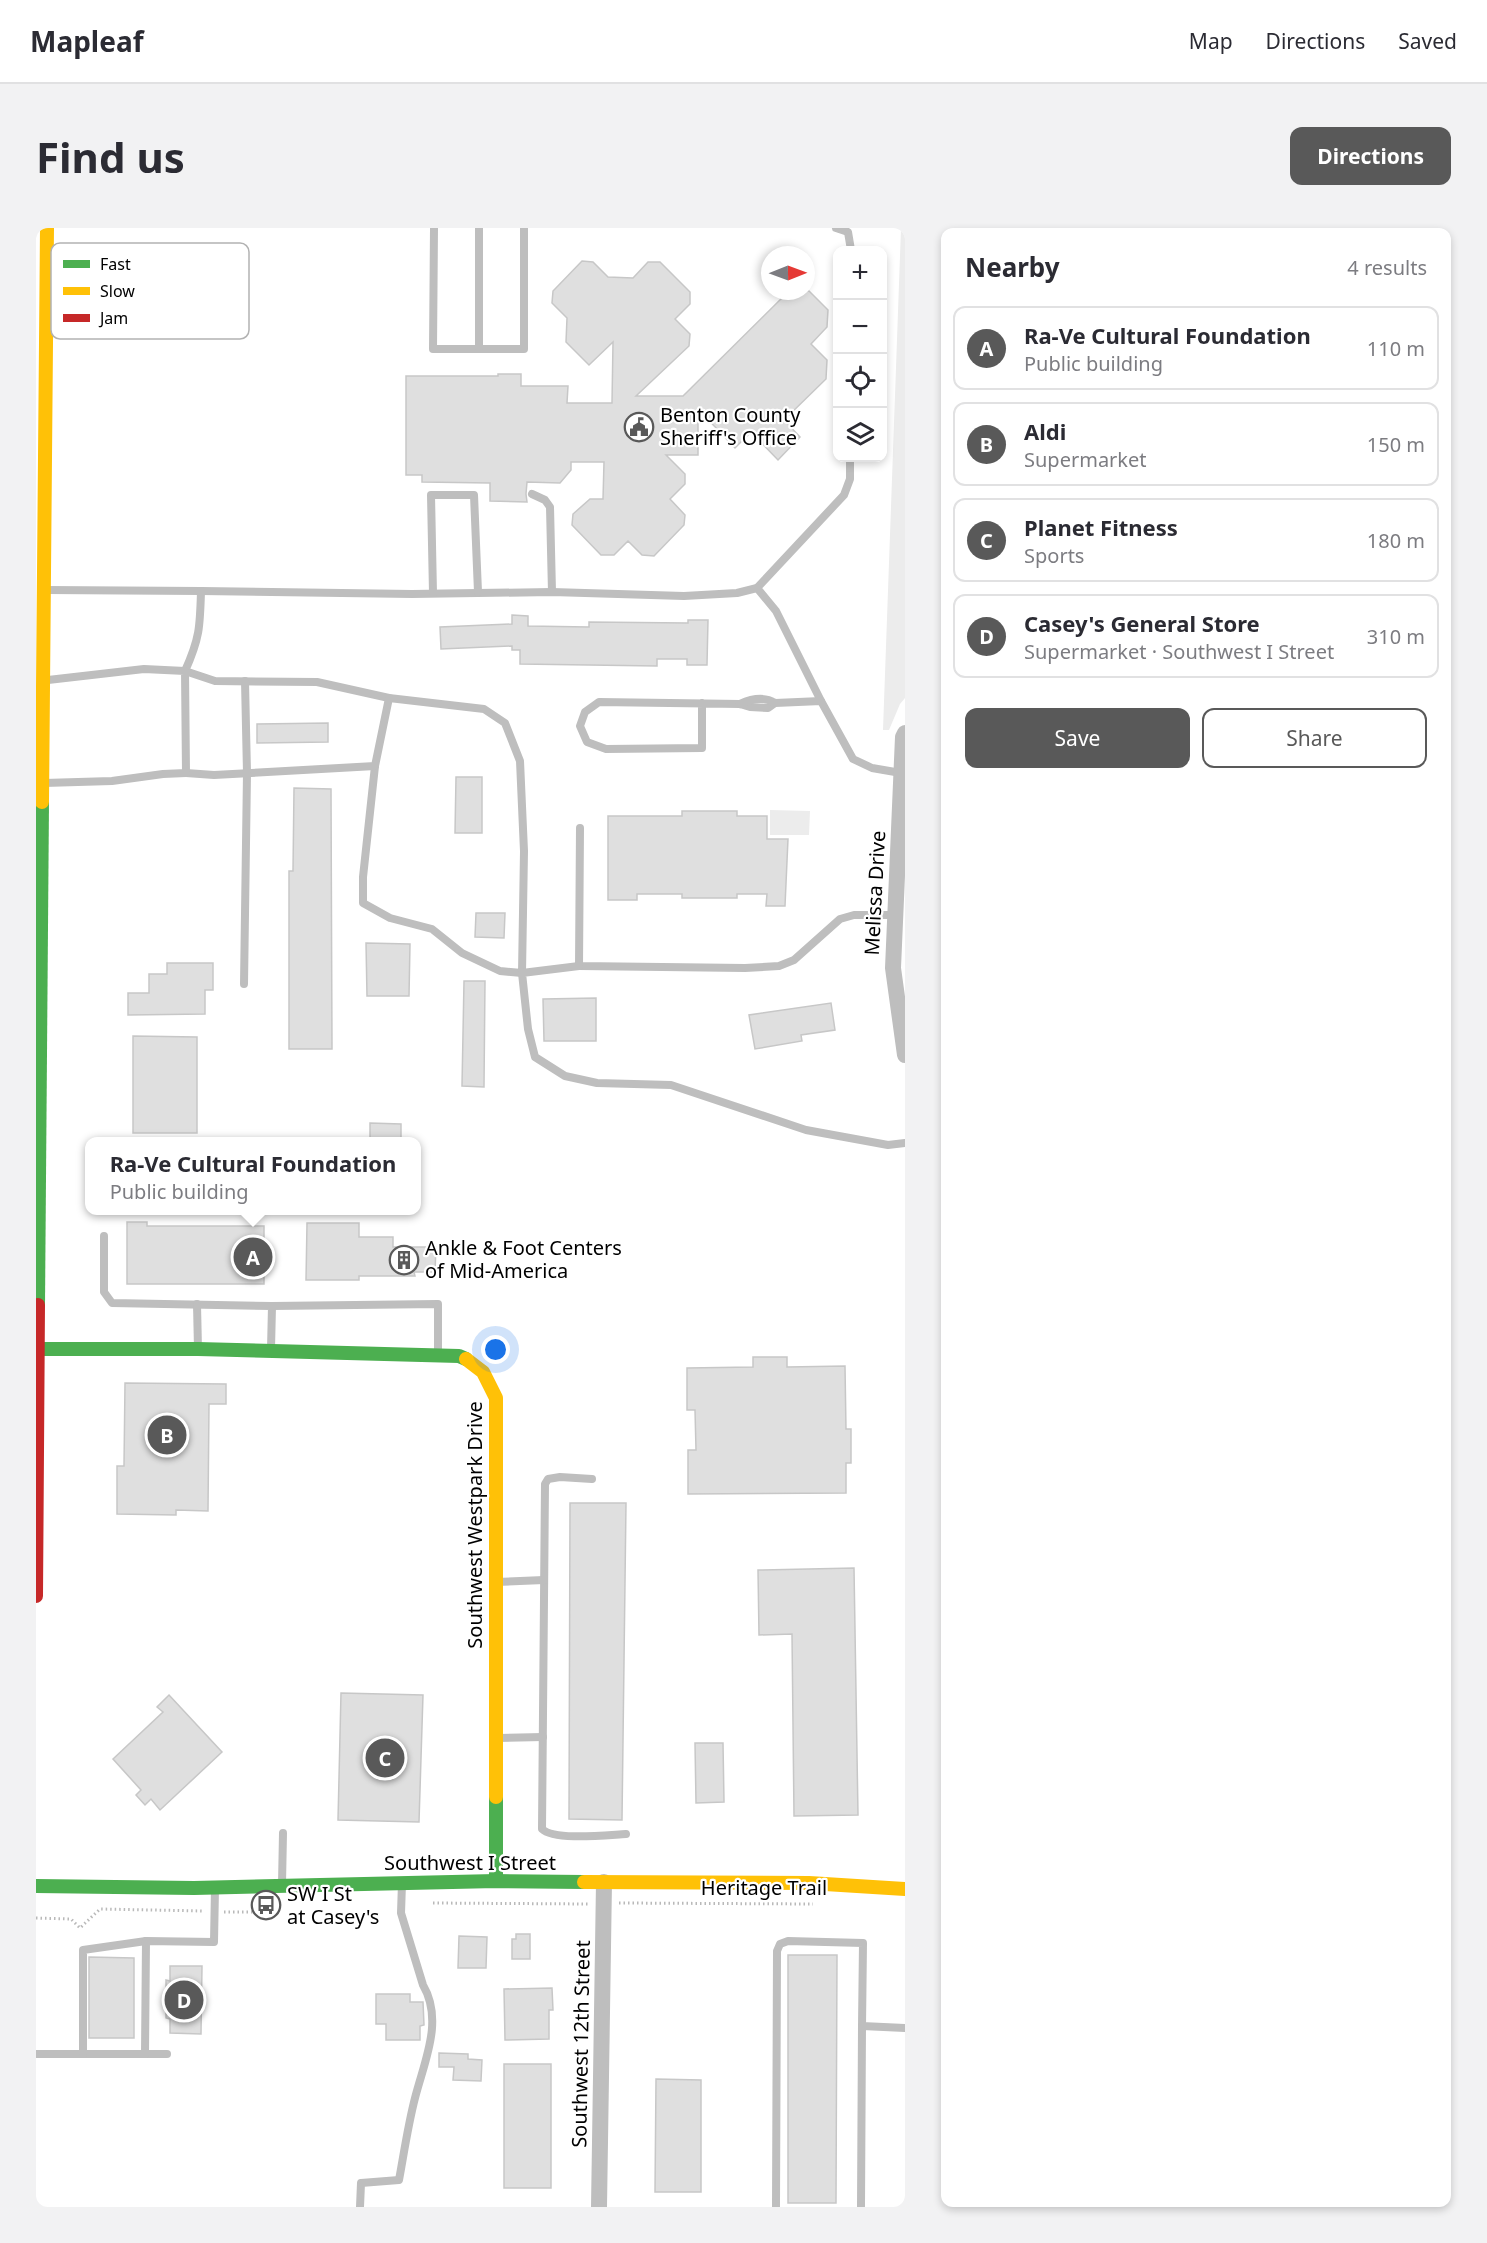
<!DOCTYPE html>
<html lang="en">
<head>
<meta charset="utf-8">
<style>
  :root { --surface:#fff; --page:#f2f2f3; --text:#2b2b33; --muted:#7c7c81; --line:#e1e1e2; --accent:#595959 }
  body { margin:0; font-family:"Noto Sans",sans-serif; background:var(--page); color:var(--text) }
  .controls { position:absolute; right:18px; top:18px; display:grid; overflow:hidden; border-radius:12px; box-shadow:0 3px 9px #0003 }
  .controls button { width:54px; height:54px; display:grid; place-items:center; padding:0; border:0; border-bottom:2px solid var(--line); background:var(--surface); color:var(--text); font:30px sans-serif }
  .compass { position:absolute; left:725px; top:18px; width:54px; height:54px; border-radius:50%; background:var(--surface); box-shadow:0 3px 9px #0003; rotate:89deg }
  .you { position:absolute; left:460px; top:1122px; width:21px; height:21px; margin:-15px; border:4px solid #fff; border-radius:50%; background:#1a73e8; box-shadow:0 0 0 9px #1a73e833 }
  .badge { display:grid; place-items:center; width:39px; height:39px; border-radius:50%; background:var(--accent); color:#fff; font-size:20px; font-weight:700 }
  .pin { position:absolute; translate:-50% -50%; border:3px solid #fff; box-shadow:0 2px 6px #0006 }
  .popup { position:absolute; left:49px; top:909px; width:336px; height:78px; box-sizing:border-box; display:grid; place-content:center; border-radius:12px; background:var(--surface); filter:drop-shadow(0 2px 4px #0005); font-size:20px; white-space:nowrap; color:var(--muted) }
  .popup b { font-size:22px; color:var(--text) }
  .popup::after { content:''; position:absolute; left:50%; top:100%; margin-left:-12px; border:12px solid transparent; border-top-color:var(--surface) }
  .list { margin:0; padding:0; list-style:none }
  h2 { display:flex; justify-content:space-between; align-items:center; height:78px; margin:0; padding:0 24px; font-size:26px }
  h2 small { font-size:20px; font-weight:400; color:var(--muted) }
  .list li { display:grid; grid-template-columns:39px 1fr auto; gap:18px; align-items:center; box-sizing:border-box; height:84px; margin:0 12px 12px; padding:0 12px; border:2px solid var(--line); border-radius:12px }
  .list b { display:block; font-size:22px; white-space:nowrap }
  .list p { margin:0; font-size:20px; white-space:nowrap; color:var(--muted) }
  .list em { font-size:20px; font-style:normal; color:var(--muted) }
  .actions { display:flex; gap:12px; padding:18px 24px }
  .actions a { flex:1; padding:14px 0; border:2px solid var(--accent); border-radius:12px; text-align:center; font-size:21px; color:var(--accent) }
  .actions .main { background:var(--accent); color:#fff }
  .icon { flex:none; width:33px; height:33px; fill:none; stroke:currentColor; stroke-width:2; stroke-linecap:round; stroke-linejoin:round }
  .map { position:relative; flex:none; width:869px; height:1979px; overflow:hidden; border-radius:12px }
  header { display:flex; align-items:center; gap:36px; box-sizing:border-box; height:84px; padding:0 30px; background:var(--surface); border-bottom:2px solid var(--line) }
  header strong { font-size:28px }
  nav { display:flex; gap:33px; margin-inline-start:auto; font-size:21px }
  .intro { display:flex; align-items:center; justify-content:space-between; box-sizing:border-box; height:144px; padding:0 36px }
  h1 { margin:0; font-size:42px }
  .button { padding:15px 27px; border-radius:12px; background:var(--accent); color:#fff; font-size:21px; font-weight:700 }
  main { display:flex; gap:36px; padding:0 36px }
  aside { flex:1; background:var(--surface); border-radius:12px; box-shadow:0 3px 9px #0003 }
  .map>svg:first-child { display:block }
</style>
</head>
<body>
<header>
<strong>Mapleaf</strong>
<nav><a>Map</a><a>Directions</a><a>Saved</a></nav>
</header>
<div class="intro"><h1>Find us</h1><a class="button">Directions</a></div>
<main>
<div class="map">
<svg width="869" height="1979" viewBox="0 0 869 1979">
  <rect width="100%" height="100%" fill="#fff"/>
  <g fill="#ececec">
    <polygon points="865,0 869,0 869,470 864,476 853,502 847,502"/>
    <polygon points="734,582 774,583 773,607 734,607"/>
  </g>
  <g fill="#dfdfdf" stroke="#c7c7c7" stroke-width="1.5">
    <polygon points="546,33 557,34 572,49 597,50 612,34 624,34 654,64 654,76 639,91 654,106 653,118 600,168 647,168 753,63 773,63 792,82 791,99 775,116 791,132 790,151 748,192 764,209 742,232 715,204 699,220 662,181 662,227 630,227 649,246 649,256 634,271 649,287 648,297 618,328 606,327 592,313 578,327 565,327 536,297 537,286 554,271 567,271 568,234 535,234 535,242 524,255 491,254 490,266 491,274 454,273 454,255 386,254 386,247 370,247 370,148 462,148 462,146 485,146 485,158 532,158 531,175 576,175 577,114 553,137 530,114 531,90 516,75 517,63"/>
    <polygon points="476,387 492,388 492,398 553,399 553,394 652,395 652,392 672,392 671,437 651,437 651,431 621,431 621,438 484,436 484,422 476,422 476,418 405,421 404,399 476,396"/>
    <polygon points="292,495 292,514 221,515 221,496"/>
    <polygon points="420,549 446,549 446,605 419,605"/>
    <polygon points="258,560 295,561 296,821 253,821 253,643 257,643"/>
    <polygon points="646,583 701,583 701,588 731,588 731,611 752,611 749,678 730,678 731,666 701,666 701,670 646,670 646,666 601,666 601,672 572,672 572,588 646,588"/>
    <polygon points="440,685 469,685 468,710 439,709"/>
    <polygon points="330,715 374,716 373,768 331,768"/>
    <polygon points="131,735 177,735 177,762 169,762 169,786 92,787 92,765 113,765 113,746 131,746"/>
    <polygon points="428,753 449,753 448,859 426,858"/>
    <polygon points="560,770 560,813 508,813 507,771"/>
    <polygon points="795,775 799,802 765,807 766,813 719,821 713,787"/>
    <polygon points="97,808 161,809 161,905 97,905"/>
    <polygon points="334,895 365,896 365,914 334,914"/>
    <polygon points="91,994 111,994 111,998 228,998 228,1056 91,1056"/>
    <polygon points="271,995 323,995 323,1009 357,1009 357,1019 400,1019 399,1044 378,1044 379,1048 323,1048 323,1052 270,1052"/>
    <polygon points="717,1129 751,1129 751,1139 809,1138 810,1201 815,1201 815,1235 810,1235 810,1265 652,1266 652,1222 660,1222 659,1182 651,1182 651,1140 717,1139"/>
    <polygon points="89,1155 190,1156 190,1176 173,1176 172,1283 140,1282 140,1287 81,1286 81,1238 88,1238"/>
    <polygon points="534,1275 590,1275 586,1592 533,1591"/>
    <polygon points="818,1340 822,1587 758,1588 756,1406 723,1407 722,1342"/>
    <polygon points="305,1465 387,1467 383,1594 302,1592"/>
    <polygon points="133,1467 186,1524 124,1582 115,1571 109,1577 100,1567 105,1562 77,1531 127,1484 121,1479"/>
    <polygon points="659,1515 687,1515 688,1574 660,1575"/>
    <polygon points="480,1706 494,1706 494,1731 476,1731 476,1711 480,1711"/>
    <polygon points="423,1708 451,1709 450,1740 422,1740"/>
    <polygon points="752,1727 801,1727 800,1975 752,1975"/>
    <polygon points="53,1729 98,1730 98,1810 53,1810"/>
    <polygon points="134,1738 166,1738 165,1806 134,1805 134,1791 130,1790 130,1752 134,1753"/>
    <polygon points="516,1760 517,1782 513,1782 513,1811 469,1812 468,1761"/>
    <polygon points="340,1766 374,1766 374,1774 387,1774 388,1797 384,1798 384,1812 350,1812 350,1796 340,1796"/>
    <polygon points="403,1825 432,1826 432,1831 446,1832 445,1853 417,1852 418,1839 403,1839"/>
    <rect x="468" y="1836" width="47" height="124"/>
    <polygon points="620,1851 665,1852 665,1964 619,1964"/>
  </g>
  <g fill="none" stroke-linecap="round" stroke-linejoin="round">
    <g stroke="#b9b9b9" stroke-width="3" stroke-dasharray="1.5 3" stroke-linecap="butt">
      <polyline points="397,1675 552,1676"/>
      <polyline points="583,1675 777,1676"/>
      <polyline points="188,1684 219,1684 237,1678"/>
      <polyline points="0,1690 35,1691 44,1700 64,1681 167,1683"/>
    </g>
    <g stroke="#bebebe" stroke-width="8">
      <polyline points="398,0 397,121 488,121 488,0"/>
      <polyline points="443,0 443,121"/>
      <polyline points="800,0 812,4 815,22"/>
      <polyline points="496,266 509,272 514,279 516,364"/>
      <polyline points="721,360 808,267 814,251 814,230"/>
      <path d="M10,362L165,363C164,398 164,410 149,443L179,453L281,454L353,470L448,481L469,495L484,533L488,623L486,745L464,743L426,725L396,701L354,690L327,675V649L339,538"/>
      <polyline points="165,363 376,366 516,364 648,368 701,365 721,360 740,383 785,473"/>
      <polyline points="397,365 395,267 438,267 442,364"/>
      <polyline points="666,475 666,520 570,521 551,514 544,498 549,484 563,474 704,476 714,479 732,480 739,475"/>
      <path d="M704,476C715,471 728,468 739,475L785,473L817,531L836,540L865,545"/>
      <polyline points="150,545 178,547 339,538 353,470"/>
      <polyline points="8,555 76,553 127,546 150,545 149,443 108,441 12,452"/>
      <polyline points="544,600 543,738 709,740 743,738 758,732 804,691 818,687 859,687"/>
      <polyline points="543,738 486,745 492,801 499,829 529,848 561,855 635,857 770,902 852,917 869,915"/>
      <polyline points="208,756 211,545 209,453"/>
      <polyline points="68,1008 68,1064 76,1075 236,1078 235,1121"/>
      <polyline points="161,1076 162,1121"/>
      <polyline points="236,1078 402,1076 402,1128"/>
      <path d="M556,1251L524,1249L512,1251L509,1256L506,1601C518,1613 571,1607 590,1606"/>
      <polyline points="460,1354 508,1352"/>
      <polyline points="462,1510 507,1509"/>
      <polyline points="246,1656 247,1605"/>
      <polyline points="0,1826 131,1826"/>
      <polyline points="47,1826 47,1722 110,1713 178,1714 179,1660"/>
      <polyline points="109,1826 110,1713"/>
      <polyline points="825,1978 826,1798"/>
      <path d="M324,1979L325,1955L363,1952C368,1925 372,1897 379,1870C388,1834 408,1793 387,1757L365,1685L366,1655"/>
      <polyline points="740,1979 741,1723 744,1716 752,1713 827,1715 826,1798 869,1800"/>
    </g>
    <g stroke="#bebebe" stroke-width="16">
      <polyline points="869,505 867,509 857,740 869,827"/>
      <polyline points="563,1979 568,1654"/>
    </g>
    <g stroke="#4caf50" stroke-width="14">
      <polyline points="2,1077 6,574"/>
      <polyline points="0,1121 162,1121 423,1128 430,1131"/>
      <polyline points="460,1569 460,1653"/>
      <polyline points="0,1658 158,1660 460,1653 548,1654"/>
    </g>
    <g stroke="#ffc107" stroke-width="14">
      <polyline points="6,574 11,0"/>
      <polyline points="430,1131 447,1144 460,1170 460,1569"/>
      <polyline points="548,1654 773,1655 869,1661"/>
    </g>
    <polyline stroke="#c62828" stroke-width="14" points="0,1368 2,1077"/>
  </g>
  <defs>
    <g id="civic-ring" transform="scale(1.5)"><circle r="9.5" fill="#fff" stroke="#595959" stroke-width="1.5"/><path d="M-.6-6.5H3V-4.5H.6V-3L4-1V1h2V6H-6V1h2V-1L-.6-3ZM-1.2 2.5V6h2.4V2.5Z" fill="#595959"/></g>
    <g id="building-ring" transform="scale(1.5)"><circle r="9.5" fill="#fff" stroke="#595959" stroke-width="1.5"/><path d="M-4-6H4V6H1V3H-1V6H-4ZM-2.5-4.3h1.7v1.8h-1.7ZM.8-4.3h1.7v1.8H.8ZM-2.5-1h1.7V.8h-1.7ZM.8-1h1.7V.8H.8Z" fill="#595959"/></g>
    <g id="bus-ring" transform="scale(1.5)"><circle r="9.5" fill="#fff" stroke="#595959" stroke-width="1.5"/><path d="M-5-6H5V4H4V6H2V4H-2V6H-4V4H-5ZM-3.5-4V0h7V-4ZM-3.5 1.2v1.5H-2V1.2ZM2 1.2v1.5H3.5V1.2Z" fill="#595959"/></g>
  </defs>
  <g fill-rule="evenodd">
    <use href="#civic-ring" x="603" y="199"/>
    <use href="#building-ring" x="368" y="1032"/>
    <use href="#bus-ring" x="230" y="1677"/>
  </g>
  <g text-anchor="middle" stroke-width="4.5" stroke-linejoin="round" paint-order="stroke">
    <g font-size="20" fill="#000" stroke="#fff" text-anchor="start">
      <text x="624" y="194">Benton County<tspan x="624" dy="23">Sheriff's Office</tspan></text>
      <text x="389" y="1027">Ankle &amp; Foot Centers<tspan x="389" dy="23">of Mid-America</tspan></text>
      <text x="251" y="1673">SW I St<tspan x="251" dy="23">at Casey's</tspan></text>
    </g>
    <g font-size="20" fill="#000" stroke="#fff">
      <text transform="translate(839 665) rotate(-87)" y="7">Melissa Drive</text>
      <text transform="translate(439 1297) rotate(-90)" y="7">Southwest Westpark Drive</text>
      <text x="434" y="1642">Southwest I Street</text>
      <text x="728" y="1667">Heritage Trail</text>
      <text transform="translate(545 1816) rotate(-89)" y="7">Southwest 12th Street</text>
    </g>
  </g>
  <rect x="15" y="15" width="198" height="96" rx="9" fill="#fff" stroke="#b2b2b2" stroke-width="1.5"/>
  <rect x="27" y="32" width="27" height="8" fill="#4caf50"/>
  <rect x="27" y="59" width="27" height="8" fill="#ffc107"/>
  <rect x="27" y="86" width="27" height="8" fill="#c62828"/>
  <g font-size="16" fill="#000">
    <text x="64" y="42">Fast</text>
    <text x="64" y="69">Slow</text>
    <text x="64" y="96">Jam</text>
  </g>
</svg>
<div class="controls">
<button>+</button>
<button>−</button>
<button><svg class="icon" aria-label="locate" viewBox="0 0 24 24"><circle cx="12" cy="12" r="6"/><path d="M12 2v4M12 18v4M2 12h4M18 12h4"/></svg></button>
<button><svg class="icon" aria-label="layers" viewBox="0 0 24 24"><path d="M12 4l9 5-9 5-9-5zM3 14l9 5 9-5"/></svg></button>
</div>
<svg class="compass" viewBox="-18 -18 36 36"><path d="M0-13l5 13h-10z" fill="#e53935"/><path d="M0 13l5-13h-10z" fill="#7c7c81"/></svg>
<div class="you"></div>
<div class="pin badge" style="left:217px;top:1029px">A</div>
<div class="popup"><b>Ra-Ve Cultural Foundation</b>Public building</div>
<div class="pin badge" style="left:131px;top:1207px">B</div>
<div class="pin badge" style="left:349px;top:1530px">C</div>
<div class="pin badge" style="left:148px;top:1772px">D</div>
</div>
<aside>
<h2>Nearby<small>4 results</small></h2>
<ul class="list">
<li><span class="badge">A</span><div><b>Ra-Ve Cultural Foundation</b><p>Public building</p></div><em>110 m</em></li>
<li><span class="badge">B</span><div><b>Aldi</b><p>Supermarket</p></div><em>150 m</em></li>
<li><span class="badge">C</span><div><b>Planet Fitness</b><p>Sports</p></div><em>180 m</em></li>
<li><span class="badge">D</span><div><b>Casey's General Store</b><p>Supermarket · Southwest I Street</p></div><em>310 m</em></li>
</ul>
<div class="actions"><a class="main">Save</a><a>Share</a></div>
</aside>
</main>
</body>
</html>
